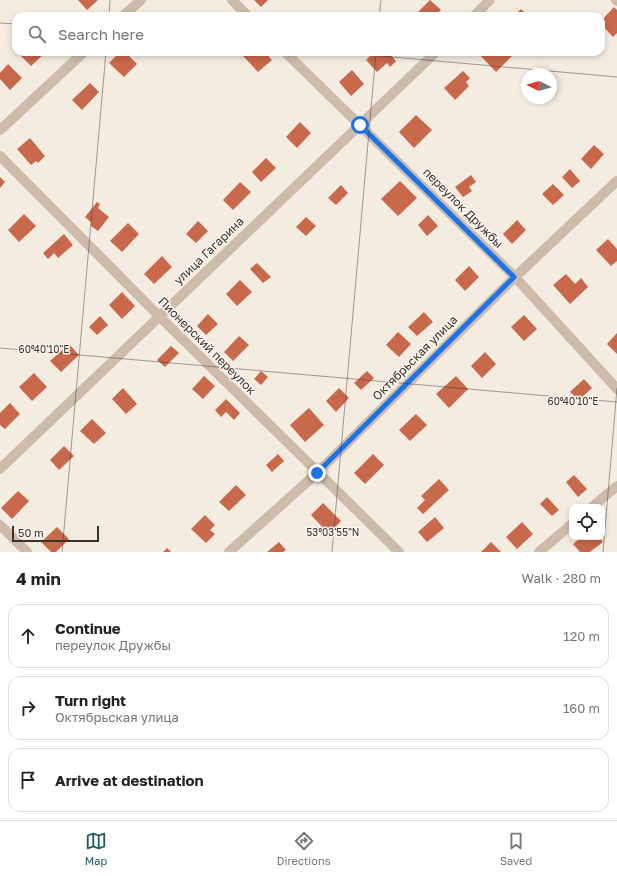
<!DOCTYPE html>
<html lang="en">
<head>
<meta charset="utf-8">
<style>
  :root { --surface:#fff; --page:#f2f2f2; --text:#222; --muted:#767676; --line:#e0e0e0; --accent:#1f5a5e }
  body { margin:0; font-family:"Golos Text",sans-serif; background:var(--page); color:var(--text) }
  .controls { position:absolute; right:12px; bottom:12px; display:grid; overflow:hidden; border-radius:8px; box-shadow:0 2px 6px #0003 }
  .controls button { width:36px; height:36px; display:grid; place-items:center; padding:0; border:0; border-bottom:1px solid var(--line); background:var(--surface); color:var(--text); font:20px sans-serif }
  .compass { position:absolute; left:521px; top:68px; width:36px; height:36px; border-radius:50%; background:var(--surface); box-shadow:0 2px 6px #0003; rotate:275deg }
  .scale { position:absolute; left:12px; bottom:10px; width:87px; box-sizing:border-box; padding-left:4px; border:2px solid #3b302b; border-top:0; font-size:11px; line-height:14px; white-space:nowrap; color:#3b302b; -webkit-text-stroke:3px #fbf5ee; paint-order:stroke }
  .stop { position:absolute; width:12px; height:12px; margin:-9px; border:3px solid #1a73e8; border-radius:50%; background:#fff }
  .stop.end { background:#1a73e8; border-color:#fff; box-shadow:0 1px 4px #0008 }
  .list { margin:0; padding:0; list-style:none }
  h2 { display:flex; justify-content:space-between; align-items:center; height:52px; margin:0; padding:0 16px; font-size:17px }
  h2 small { font-size:13px; font-weight:400; color:var(--muted) }
  .list li { display:grid; grid-template-columns:26px 1fr auto; gap:12px; align-items:center; box-sizing:border-box; height:64px; margin:0 8px 8px; padding:0 8px; border:1px solid var(--line); border-radius:12px }
  .list b { display:block; font-size:15px; white-space:nowrap }
  .list p { margin:0; font-size:13px; white-space:nowrap; color:var(--muted) }
  .list em { font-size:13px; font-style:normal; color:var(--muted) }
  .icon { flex:none; width:22px; height:22px; fill:none; stroke:currentColor; stroke-width:2; stroke-linecap:round; stroke-linejoin:round }
  .map { position:relative; flex:none; width:617px; height:552px; overflow:hidden }
  .search { position:absolute; background:var(--surface); box-shadow:0 2px 6px #0003; left:12px; right:12px; top:12px; height:44px; display:flex; align-items:center; gap:10px; box-sizing:border-box; padding:0 14px; border-radius:12px; color:var(--muted); font-size:15px }
  .sheet { height:268px; background:var(--surface) }
  nav { display:flex; justify-content:space-around; align-items:center; box-sizing:border-box; height:56px; border-top:1px solid var(--line); background:var(--surface); font-size:11px; color:var(--muted) }
  nav a { display:grid; justify-items:center; gap:2px }
  nav .on { color:var(--accent) }
  .map>svg:first-child { display:block }
</style>
</head>
<body>
<div class="map">
<svg width="617" height="552" viewBox="0 0 617 552">
  <rect width="100%" height="100%" fill="#f4ebe1"/>
  <g fill="#c8694b">
    <polygon points="78,0 98,0 87,10"/>
    <polygon points="254,0 268,0 261,7"/>
    <polygon points="430,0 441,10 434,16 417,16 415,15"/>
    <polygon points="614,7 617,10 617,33 613,37 601,24 601,21"/>
    <polygon points="521,9 528,16 514,16"/>
    <polygon points="23,52 46,52 31,66 20,55"/>
    <polygon points="120,52 125,52 137,64 124,77 109,63"/>
    <polygon points="248,52 265,52 272,60 258,72 243,56"/>
    <polygon points="374,52 388,52 396,61 390,67 387,63 377,72 366,60"/>
    <polygon points="477,52 512,52 514,54 496,72"/>
    <polygon points="8,64 22,78 10,90 0,79 0,73"/>
    <polygon points="352,70 364,84 351,96 339,82"/>
    <polygon points="463,71 470,78 466,82 469,86 455,100 444,88"/>
    <polygon points="90,83 99,92 82,110 72,100"/>
    <polygon points="416,115 432,130 414,148 399,132"/>
    <polygon points="300,122 311,133 297,148 286,137"/>
    <polygon points="30,138 45,156 38,163 36,161 31,165 17,149"/>
    <polygon points="594,145 604,154 591,169 581,159"/>
    <polygon points="266,158 276,168 261,182 252,172"/>
    <polygon points="570,169 580,181 572,188 562,177"/>
    <polygon points="471,175 476,182 469,187 472,191 463,197 455,187"/>
    <polygon points="0,177 5,182 0,188"/>
    <polygon points="400,181 417,198 398,216 381,199"/>
    <polygon points="240,182 251,192 233,210 223,200"/>
    <polygon points="553,184 564,195 553,205 542,194"/>
    <polygon points="341,185 348,193 336,205 328,198"/>
    <polygon points="97,202 100,204 98,208 109,217 98,231 91,226 91,222 85,217"/>
    <polygon points="24,214 36,226 19,242 8,230"/>
    <polygon points="428,215 438,226 427,236 418,225"/>
    <polygon points="306,217 316,226 306,236 296,227"/>
    <polygon points="517,220 526,230 512,244 503,234"/>
    <polygon points="198,221 208,231 196,243 186,234"/>
    <polygon points="128,223 139,234 122,252 110,241"/>
    <polygon points="64,234 73,245 58,258 54,253 48,259 43,253"/>
    <polygon points="608,239 617,249 617,261 611,266 596,250"/>
    <polygon points="162,256 172,267 154,284 144,274"/>
    <polygon points="257,263 271,277 263,283 250,269"/>
    <polygon points="469,266 479,277 465,291 455,280"/>
    <polygon points="566,274 575,284 581,278 588,287 570,304 553,285"/>
    <polygon points="240,280 252,292 237,306 226,294"/>
    <polygon points="122,292 135,306 122,319 109,305"/>
    <polygon points="424,312 433,322 417,336 408,327"/>
    <polygon points="208,314 218,324 206,335 197,326"/>
    <polygon points="524,315 537,329 524,341 511,327"/>
    <polygon points="100,316 108,325 97,335 89,327"/>
    <polygon points="398,332 411,344 399,357 386,345"/>
    <polygon points="617,333 617,354 607,344"/>
    <polygon points="239,336 249,345 233,361 224,352"/>
    <polygon points="69,344 79,355 61,372 50,361"/>
    <polygon points="171,346 179,353 165,367 157,360"/>
    <polygon points="485,352 496,364 482,378 471,366"/>
    <polygon points="261,371 268,377 261,385 254,379"/>
    <polygon points="367,371 374,378 361,390 354,383"/>
    <polygon points="34,373 47,387 32,401 19,387"/>
    <polygon points="204,376 215,386 203,399 192,389"/>
    <polygon points="456,376 468,389 449,408 436,394"/>
    <polygon points="584,379 592,388 579,400 570,392"/>
    <polygon points="123,388 137,404 126,414 112,399"/>
    <polygon points="339,388 349,398 336,412 326,401"/>
    <polygon points="226,399 240,413 234,420 226,412 221,417 215,410"/>
    <polygon points="10,403 20,414 5,429 0,425 0,413"/>
    <polygon points="309,408 324,425 305,442 290,425"/>
    <polygon points="416,414 427,425 410,441 399,430"/>
    <polygon points="92,419 106,433 94,444 80,431"/>
    <polygon points="64,446 74,456 59,470 50,460"/>
    <polygon points="278,454 284,461 272,472 266,465"/>
    <polygon points="373,454 384,465 365,484 354,473"/>
    <polygon points="574,475 587,489 578,497 566,482"/>
    <polygon points="439,479 449,490 423,514 417,508 425,500 421,496"/>
    <polygon points="236,485 246,495 229,511 219,502"/>
    <polygon points="18,491 29,501 12,519 1,508"/>
    <polygon points="547,497 559,510 552,516 540,504"/>
    <polygon points="323,503 341,521 329,534 311,515"/>
    <polygon points="205,515 215,525 210,530 215,534 206,543 191,529"/>
    <polygon points="435,517 444,528 427,542 418,532"/>
    <polygon points="522,522 533,534 517,549 506,537"/>
    <polygon points="57,527 69,539 56,552 51,552 41,542"/>
    <polygon points="582,537 599,537 603,542 590,552 580,552 573,544"/>
    <polygon points="279,542 286,550 283,552 267,552"/>
    <polygon points="491,542 501,552 481,552"/>
    <polygon points="167,548 171,552 163,552"/>
  </g>
  <g fill="none" stroke-linecap="round" stroke-linejoin="round">
    <g stroke="#cdbbac" stroke-width="10">
      <polyline points="232,0 248,16"/>
      <polyline points="616,0 617,1"/>
      <polyline points="123,16 141,0"/>
      <polyline points="474,16 490,0"/>
      <polyline points="285,52 515,277 617,389"/>
      <polyline points="0,130 84,52"/>
      <polyline points="0,156 160,317 399,552"/>
      <polyline points="0,469 436,52"/>
      <polyline points="592,507 617,486"/>
      <polyline points="0,525 27,552"/>
      <polyline points="229,552 317,473 515,277 617,181"/>
      <polyline points="539,552 572,524"/>
    </g>
  </g>
  <g fill="none" stroke-linecap="round" stroke-linejoin="round">
    <polyline stroke="#1a73e8" stroke-width="5" points="317,473 514,277 360,125"/>
  </g>
  <path fill="none" stroke="#3b302b" stroke-width="1" stroke-opacity="0.45" d="M109,16L110,0M379,16L381,0M0,23L16,24M336,52L617,77M0,348L617,402M62,552L106,52M332,552L376,52M603,552L617,388"/>
  <g text-anchor="middle" stroke-width="3" stroke-linejoin="round" paint-order="stroke">
    <g font-size="12" fill="#3b302b" stroke="#fbf5ee">
      <text transform="translate(463 208) rotate(45)" y="4">переулок Дружбы</text>
      <text transform="translate(209 251) rotate(-44)" y="4">улица Гагарина</text>
      <text transform="translate(207 346) rotate(45)" y="4">Пионерский переулок</text>
      <text transform="translate(415 358) rotate(-45)" y="4">Октябрьская улица</text>
    </g>
  </g>
  <g font-size="10" text-anchor="middle" fill="#3b302b" stroke="#fbf5ee" stroke-width="3" stroke-linejoin="round" paint-order="stroke">
    <text x="44" y="353">60°40'10"E</text>
    <text x="573" y="405">60°40'10"E</text>
    <text x="333" y="536">53°03'55"N</text>
  </g>
</svg>
<div class="controls">
<button><svg class="icon" aria-label="locate" viewBox="0 0 24 24"><circle cx="12" cy="12" r="6"/><path d="M12 2v4M12 18v4M2 12h4M18 12h4"/></svg></button>
</div>
<svg class="compass" viewBox="-18 -18 36 36"><path d="M0-13l5 13h-10z" fill="#e53935"/><path d="M0 13l5-13h-10z" fill="#767676"/></svg>
<div class="scale">50 m</div>
<div class="stop" style="left:360px;top:125px"></div>
<div class="stop end" style="left:317px;top:473px"></div>
<div class="search"><svg class="icon" aria-label="search" viewBox="0 0 24 24"><circle cx="10" cy="10" r="6"/><path d="M15 15l6 6"/></svg>Search here</div>
</div>
<section class="sheet">
<h2>4 min<small>Walk · 280 m</small></h2>
<ul class="list">
<li><svg class="icon" aria-label="ahead" viewBox="0 0 24 24"><path d="M12 20V5M6 11l6-6 6 6"/></svg><div><b>Continue</b><p>переулок Дружбы</p></div><em>120 m</em></li>
<li><svg class="icon" aria-label="right" viewBox="0 0 24 24"><path d="M7 20v-9h11M14 6l5 5-5 5"/></svg><div><b>Turn right</b><p>Октябрьская улица</p></div><em>160 m</em></li>
<li><svg class="icon" aria-label="arrive" viewBox="0 0 24 24"><path d="M6 21V4h12l-3 4 3 4H6"/></svg><div><b>Arrive at destination</b></div></li>
</ul>
</section>
<nav>
<a class="on"><svg class="icon" aria-label="map" viewBox="0 0 24 24"><path d="M3 6l6-2 6 2 6-2v14l-6 2-6-2-6 2zM9 4v14M15 6v14"/></svg>Map</a>
<a><svg class="icon" aria-label="directions" viewBox="0 0 24 24"><path d="M12 3l9 9-9 9-9-9zM9 14v-3h6M13 9l2 2-2 2"/></svg>Directions</a>
<a><svg class="icon" aria-label="saved" viewBox="0 0 24 24"><path d="M7 4h10v16l-5-4-5 4z"/></svg>Saved</a>
</nav>
</body>
</html>
